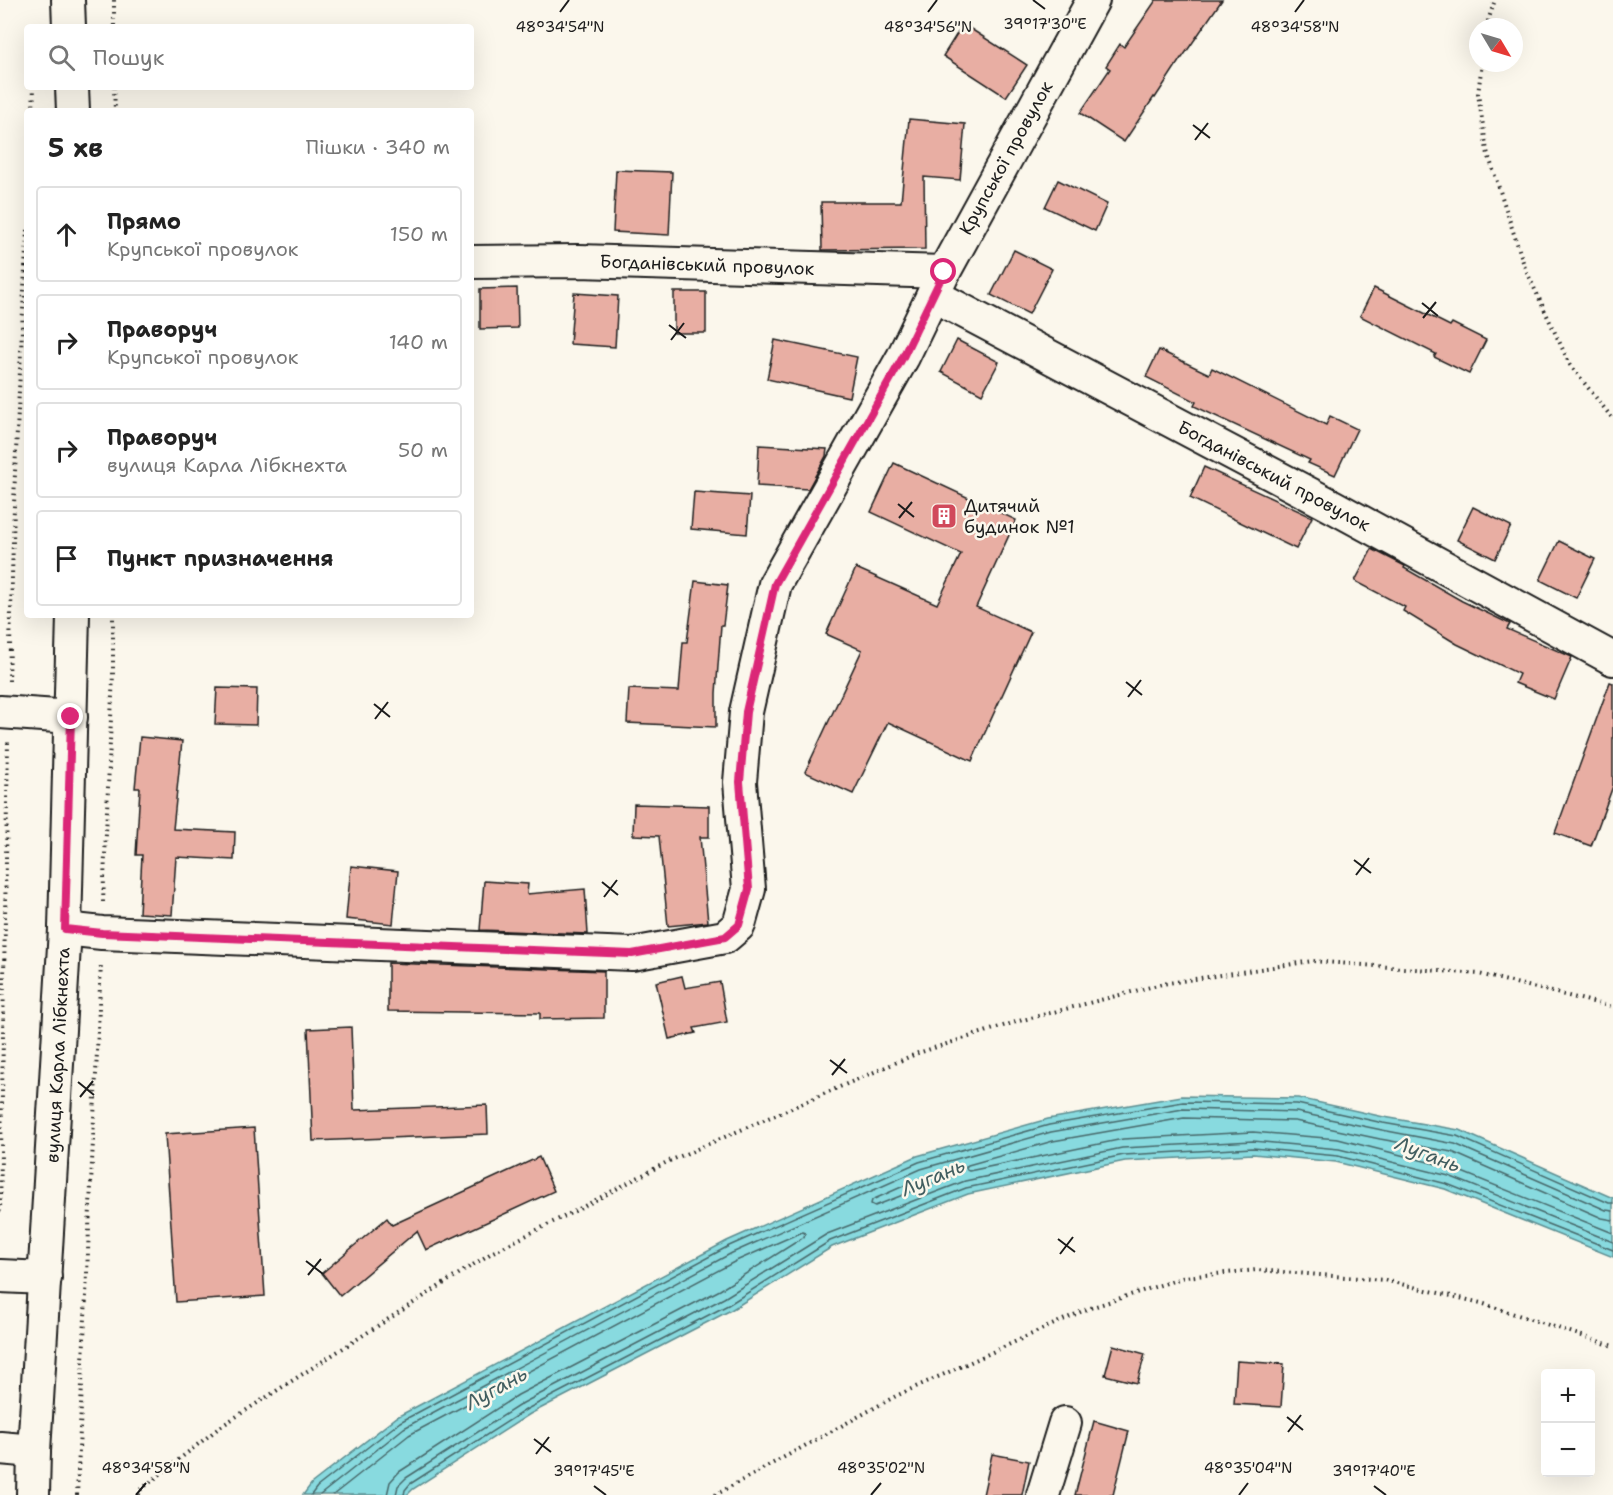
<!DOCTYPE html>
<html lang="uk">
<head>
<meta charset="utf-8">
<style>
  :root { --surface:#fff; --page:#f6f6f6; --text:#222; --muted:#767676; --line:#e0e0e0 }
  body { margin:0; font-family:"Shantell Sans",sans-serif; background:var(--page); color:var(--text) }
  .controls { position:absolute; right:18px; bottom:18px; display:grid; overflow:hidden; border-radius:6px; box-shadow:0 6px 24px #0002 }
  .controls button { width:54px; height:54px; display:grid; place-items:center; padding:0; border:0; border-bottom:2px solid var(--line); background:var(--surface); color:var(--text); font:30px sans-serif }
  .compass { position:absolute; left:1469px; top:18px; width:54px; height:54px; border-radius:50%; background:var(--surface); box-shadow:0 6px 24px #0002; rotate:128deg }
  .stop { position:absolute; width:18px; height:18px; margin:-14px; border:4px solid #db2777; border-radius:50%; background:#fff }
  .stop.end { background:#db2777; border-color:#fff; box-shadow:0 2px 6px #0008 }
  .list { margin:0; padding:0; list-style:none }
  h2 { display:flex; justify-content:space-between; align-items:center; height:78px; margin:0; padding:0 24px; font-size:26px }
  h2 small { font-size:20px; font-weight:400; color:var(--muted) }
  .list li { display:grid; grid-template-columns:39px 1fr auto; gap:18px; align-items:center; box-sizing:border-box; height:96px; margin:0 12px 12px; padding:0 12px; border:2px solid var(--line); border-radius:6px }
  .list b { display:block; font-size:22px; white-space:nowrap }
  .list p { margin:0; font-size:20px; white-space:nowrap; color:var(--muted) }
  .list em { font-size:20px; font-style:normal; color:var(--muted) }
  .icon { flex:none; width:33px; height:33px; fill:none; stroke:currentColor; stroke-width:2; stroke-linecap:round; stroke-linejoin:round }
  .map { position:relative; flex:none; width:1613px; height:1495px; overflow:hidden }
  .search { position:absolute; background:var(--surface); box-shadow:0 6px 24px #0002; left:24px; top:24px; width:450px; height:66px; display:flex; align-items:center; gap:15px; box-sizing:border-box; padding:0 21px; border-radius:6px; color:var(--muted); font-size:22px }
  .panel { position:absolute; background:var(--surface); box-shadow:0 6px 24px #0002; left:24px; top:108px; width:450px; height:510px; border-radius:6px }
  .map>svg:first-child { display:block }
</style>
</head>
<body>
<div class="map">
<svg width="1613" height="1495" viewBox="0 0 1613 1495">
  <rect width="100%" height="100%" fill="#fbf7ec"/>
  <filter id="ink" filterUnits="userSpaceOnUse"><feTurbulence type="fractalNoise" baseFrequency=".0167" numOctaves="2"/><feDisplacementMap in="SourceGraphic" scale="12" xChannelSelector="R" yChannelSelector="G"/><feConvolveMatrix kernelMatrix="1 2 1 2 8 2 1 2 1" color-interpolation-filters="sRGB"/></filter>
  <g filter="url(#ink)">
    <polygon fill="#88dadf" stroke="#5d8e91" stroke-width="1.5" points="1182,1096 1298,1098 1384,1117 1459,1130 1613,1198 1613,1257 1445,1189 1336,1162 1253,1154 1125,1161 968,1194 832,1247 731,1310 530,1414 413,1489 407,1495 303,1495 312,1483 397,1417 727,1241 917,1156 1048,1119"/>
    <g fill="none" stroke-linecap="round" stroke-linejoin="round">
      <g stroke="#47686a" stroke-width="1.5">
        <polygon points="954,1169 958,1170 956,1174 875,1206 871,1204 872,1200 924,1177"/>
        <polyline points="1613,1220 1602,1218 1452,1152 1380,1139 1295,1121 1184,1118 1053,1141 968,1165 966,1167 967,1170 969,1171 1123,1139 1253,1132 1338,1139 1452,1168 1613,1233"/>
        <polyline points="311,1495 317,1487 400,1422 729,1246 919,1162 1049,1125 1183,1102 1297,1104 1383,1123 1457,1136 1609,1203 1613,1203"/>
        <polyline points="320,1495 404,1428 732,1253 921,1169 1051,1132 1183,1109 1296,1112 1382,1130 1455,1144 1606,1210 1613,1211"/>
        <polyline points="333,1495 409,1435 736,1261 802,1232 805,1233 804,1237 720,1290 518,1395 399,1472 390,1482 387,1495"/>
        <polyline points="396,1495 398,1486 406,1478 523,1403 724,1298 827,1234 965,1181 1122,1148 1253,1141 1339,1149 1449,1176 1613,1242"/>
        <polyline points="404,1495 405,1490 410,1484 527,1409 728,1305 830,1241 966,1188 1124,1155 1253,1148 1338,1156 1447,1184 1613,1250"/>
      </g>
    </g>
    <g fill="#e8aea3" stroke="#1c1c1c" stroke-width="1.5">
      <polygon points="1156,0 1222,0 1182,58 1181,58 1155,98 1154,97 1124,142 1080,113 1110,69 1106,66 1120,44 1124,47"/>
      <polygon points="963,24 1027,65 1006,97 943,56"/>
      <polygon points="909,119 965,124 960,180 924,177 925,249 822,250 821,202 901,202"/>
      <polygon points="616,170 672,172 669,235 613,232"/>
      <polygon points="1058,180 1107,204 1095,231 1045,207"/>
      <polygon points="1014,250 1052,269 1029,314 991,295"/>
      <polygon points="517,288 518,328 480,329 480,289"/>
      <polygon points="1374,288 1450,326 1452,323 1486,340 1469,374 1434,357 1436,354 1360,316"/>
      <rect x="674" y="292" width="32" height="41"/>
      <polygon points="574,293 618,296 615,347 570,344"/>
      <polygon points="775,340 857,357 849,397 767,379"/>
      <polygon points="957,340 999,362 982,394 941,372"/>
      <polygon points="1159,350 1209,374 1212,368 1326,425 1330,416 1357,429 1335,475 1308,463 1310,460 1194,406 1196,402 1146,377"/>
      <polygon points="759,445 827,449 826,456 808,489 757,486"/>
      <polygon points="894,463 1016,520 976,607 1031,632 972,761 888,722 853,794 805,772 862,650 826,634 856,568 937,604 961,554 871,512"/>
      <polygon points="1204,467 1312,517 1296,549 1190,498"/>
      <polygon points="694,492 750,496 747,534 691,529"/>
      <polygon points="1473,507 1511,526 1495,559 1457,540"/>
      <polygon points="1559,541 1595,559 1576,598 1540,580"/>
      <polygon points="1372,549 1405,566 1404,568 1462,601 1510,624 1507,629 1572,657 1554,699 1515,683 1519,674 1457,644 1403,611 1405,607 1355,581"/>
      <polygon points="695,581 728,585 723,625 721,625 716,693 716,727 627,723 629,689 679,691 683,642 687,642"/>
      <polygon points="1610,682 1613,683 1613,786 1591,846 1555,833"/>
      <polygon points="217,688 257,689 256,725 215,724"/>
      <polygon points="140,737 182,741 173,829 235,832 234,860 176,857 172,915 139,913 142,855 136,855 140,788 135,788"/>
      <polygon points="634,804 709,806 709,837 700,837 708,922 668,926 659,836 633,835"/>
      <polygon points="351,866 398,871 393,924 346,919"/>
      <polygon points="484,881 528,884 527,894 585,889 588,934 480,930"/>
      <polygon points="388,963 604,971 604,1018 540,1019 540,1013 388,1011"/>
      <polygon points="682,976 685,988 720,982 727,1022 694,1028 696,1033 669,1039 656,982"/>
      <polygon points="351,1027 354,1110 487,1105 488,1134 313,1141 308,1029"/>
      <polygon points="254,1128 265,1296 176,1302 165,1134"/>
      <polygon points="539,1157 554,1191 426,1250 417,1231 340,1296 322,1273 387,1218 392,1225"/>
      <polygon points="1113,1345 1145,1354 1137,1383 1105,1375"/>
      <polygon points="1237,1361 1284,1364 1281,1407 1234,1404"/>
      <polygon points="1094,1421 1129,1431 1113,1495 1075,1495"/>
      <polygon points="992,1454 1029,1461 1022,1495 983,1495"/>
    </g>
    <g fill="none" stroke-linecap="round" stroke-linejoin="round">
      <g stroke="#1c1c1c" stroke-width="36">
        <g id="minor">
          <polyline points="68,0 69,27"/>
          <polyline points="72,87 73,111"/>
          <polyline points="471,262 579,261 944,272"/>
          <polyline points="933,295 1332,506 1613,659"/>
          <polyline points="0,712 71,717"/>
          <polyline points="65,929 102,933 632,954 725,937 739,925 749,889 740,782 746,712 775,584 903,357 944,272 1093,0"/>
          <polyline points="0,1276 45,1278"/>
          <polyline points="0,1448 34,1451"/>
          <polyline points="33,1495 34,1451 65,929 73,615"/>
          <polyline points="1043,1495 1065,1423"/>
        </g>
      </g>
      <g stroke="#1c1c1c" stroke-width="4" stroke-dasharray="1.5 4.5" stroke-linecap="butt">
        <polyline points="114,0 114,27"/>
        <polyline points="1486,27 1495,0"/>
        <polyline points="1482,63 1478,94 1487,151 1525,268 1570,365 1613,419"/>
        <polyline points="114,87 115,111"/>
        <polyline points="33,111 34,87"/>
        <polyline points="9,681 15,472 27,229"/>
        <polyline points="103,902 113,673 113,615"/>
        <polyline points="0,1212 8,742"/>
        <polyline points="77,1495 101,963"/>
        <polyline points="139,1495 139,1491 220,1427 493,1252 575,1211 667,1162 918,1053 1019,1021 1162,984 1312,961 1479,974 1613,1007"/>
        <polyline points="715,1495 896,1396 1087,1309 1185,1277 1257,1270 1384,1280 1481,1303 1613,1346"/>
      </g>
      <use href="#minor" stroke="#fbf7ec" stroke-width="32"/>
    </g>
  </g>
  <g fill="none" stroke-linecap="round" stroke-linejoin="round" filter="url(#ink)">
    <polyline stroke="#db2777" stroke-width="8" points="71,717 65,929 102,933 632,954 725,937 739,925 749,889 740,782 746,712 775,584 903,357 944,272"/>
  </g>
  <path fill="none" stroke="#1c1c1c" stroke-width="2" d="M1033,0L1045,9M560,12L569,0M928,12L937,0M1295,12L1304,0M1193,125L1210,138M1195,140L1208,123M1422,303L1438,316M1423,318L1436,302M669,325L686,338M671,340L684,323M898,504L914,517M899,518L912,502M1126,682L1142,695M1128,697L1141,680M374,704L390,717M375,719L388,702M1354,860L1371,873M1356,875L1369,858M602,882L618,895M604,897L617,880M830,1060L847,1073M832,1075L845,1059M78,1082L94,1095M80,1097L93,1081M1058,1239L1075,1252M1060,1254L1073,1237M306,1261L323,1274M308,1275L321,1259M1287,1417L1303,1430M1288,1432L1301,1415M534,1439L551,1452M536,1454L549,1437M594,1486L606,1495M1374,1486L1386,1495M136,1495L146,1483M871,1495L881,1483M1239,1495L1248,1483"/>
  <defs>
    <g id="building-square" transform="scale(1.35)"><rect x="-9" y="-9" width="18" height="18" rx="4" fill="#d1495b" stroke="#fbf7ec"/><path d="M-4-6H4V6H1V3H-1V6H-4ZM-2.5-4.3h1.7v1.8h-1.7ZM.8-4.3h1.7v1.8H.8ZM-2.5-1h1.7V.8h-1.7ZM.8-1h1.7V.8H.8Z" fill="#fff"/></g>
  </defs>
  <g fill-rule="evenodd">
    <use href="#building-square" x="944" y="516"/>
  </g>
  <g text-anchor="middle" stroke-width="5" stroke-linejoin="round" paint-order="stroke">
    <g font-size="18" fill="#1c1c1c" stroke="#fbf7ec">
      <text transform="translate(1006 158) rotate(-61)" y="6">Крупської провулок</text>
      <text transform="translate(707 265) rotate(2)" y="6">Богданівський провулок</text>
      <text transform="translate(1274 476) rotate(28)" y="6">Богданівський провулок</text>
      <text transform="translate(58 1055) rotate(-87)" y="6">вулиця Карла Лібкнехта</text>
    </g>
    <g font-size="18" fill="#1c1c1c" stroke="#fbf7ec" text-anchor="start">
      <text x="964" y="512">Дитячий<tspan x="964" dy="21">будинок №1</tspan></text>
    </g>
    <g font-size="20" font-style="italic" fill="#425e60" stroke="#fbf7ec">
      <text transform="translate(1428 1154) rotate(21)" y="7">Лугань</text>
      <text transform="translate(933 1177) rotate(-23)" y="7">Лугань</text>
      <text transform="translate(496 1388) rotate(-29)" y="7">Лугань</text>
    </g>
  </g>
  <g font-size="15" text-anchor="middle" fill="#1c1c1c" stroke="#fbf7ec" stroke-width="5" stroke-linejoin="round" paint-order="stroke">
    <text x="1045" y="29">39°17'30"E</text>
    <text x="928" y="32">48°34'56"N</text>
    <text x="1295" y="32">48°34'58"N</text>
    <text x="560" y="32">48°34'54"N</text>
    <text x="146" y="1473">48°34'58"N</text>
    <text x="881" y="1473">48°35'02"N</text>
    <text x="1248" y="1473">48°35'04"N</text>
    <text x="594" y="1476">39°17'45"E</text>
    <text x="1374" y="1476">39°17'40"E</text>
  </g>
</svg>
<div class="controls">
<button>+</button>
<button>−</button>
</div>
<svg class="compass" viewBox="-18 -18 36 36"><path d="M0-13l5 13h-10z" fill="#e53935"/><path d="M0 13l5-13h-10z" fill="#767676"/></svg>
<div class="stop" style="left:944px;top:272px"></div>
<div class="stop end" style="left:71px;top:717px"></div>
<div class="search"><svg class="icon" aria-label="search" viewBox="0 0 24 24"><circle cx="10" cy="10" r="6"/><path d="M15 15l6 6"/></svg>Пошук</div>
<section class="panel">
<h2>5 хв<small>Пішки · 340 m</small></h2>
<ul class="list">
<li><svg class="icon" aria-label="ahead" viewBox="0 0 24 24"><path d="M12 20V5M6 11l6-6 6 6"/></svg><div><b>Прямо</b><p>Крупської провулок</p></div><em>150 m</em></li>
<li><svg class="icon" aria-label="right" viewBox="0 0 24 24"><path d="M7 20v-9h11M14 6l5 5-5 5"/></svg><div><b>Праворуч</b><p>Крупської провулок</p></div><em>140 m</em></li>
<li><svg class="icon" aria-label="right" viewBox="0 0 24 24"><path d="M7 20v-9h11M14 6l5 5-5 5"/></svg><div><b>Праворуч</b><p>вулиця Карла Лібкнехта</p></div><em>50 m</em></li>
<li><svg class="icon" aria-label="arrive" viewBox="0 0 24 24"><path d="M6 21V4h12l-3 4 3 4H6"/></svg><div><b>Пункт призначення</b></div></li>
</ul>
</section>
</div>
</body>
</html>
